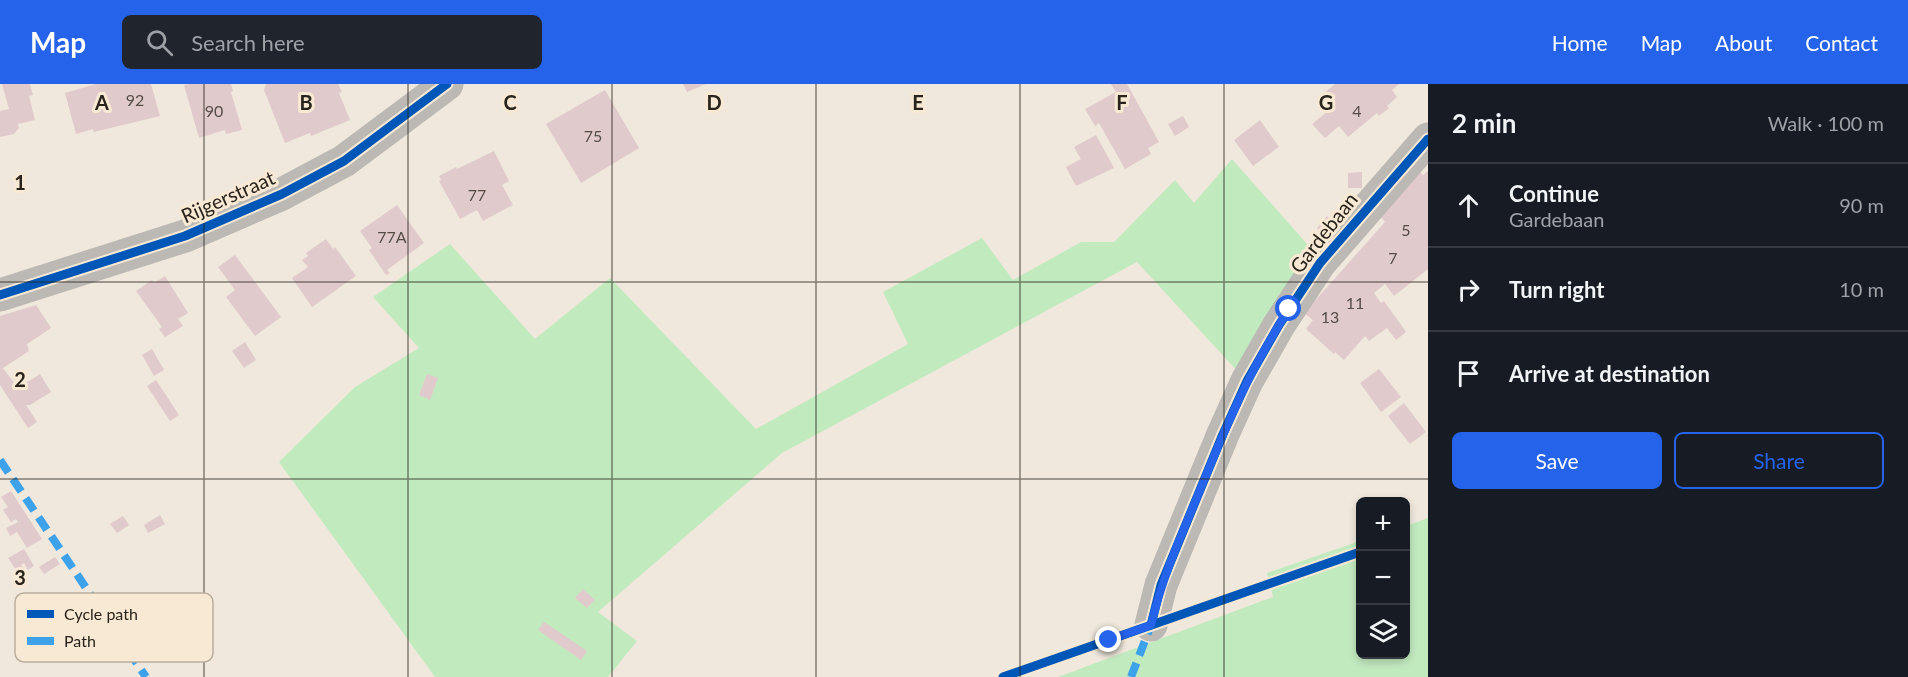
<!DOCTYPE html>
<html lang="en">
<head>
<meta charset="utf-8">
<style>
  :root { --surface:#171b24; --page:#20242c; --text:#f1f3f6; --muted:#9ea1a6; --line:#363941; --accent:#2563eb }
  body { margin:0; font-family:Lato,sans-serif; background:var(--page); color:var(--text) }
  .controls { position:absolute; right:18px; bottom:18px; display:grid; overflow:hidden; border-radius:9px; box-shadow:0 3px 9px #0003 }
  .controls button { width:54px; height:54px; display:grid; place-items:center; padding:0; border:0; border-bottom:2px solid var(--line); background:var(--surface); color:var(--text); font:30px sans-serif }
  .stop { position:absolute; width:18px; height:18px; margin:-14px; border:4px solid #2563eb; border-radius:50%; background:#fff }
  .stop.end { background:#2563eb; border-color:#fff; box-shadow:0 2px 6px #0008 }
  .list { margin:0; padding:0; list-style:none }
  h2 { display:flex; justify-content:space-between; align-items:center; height:78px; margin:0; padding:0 24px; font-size:26px }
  h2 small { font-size:20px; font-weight:400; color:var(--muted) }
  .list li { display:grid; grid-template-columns:39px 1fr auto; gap:18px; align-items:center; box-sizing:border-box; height:84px; padding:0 24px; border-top:2px solid var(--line) }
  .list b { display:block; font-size:22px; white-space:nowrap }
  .list p { margin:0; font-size:20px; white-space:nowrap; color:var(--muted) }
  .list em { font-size:20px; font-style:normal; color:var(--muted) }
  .actions { display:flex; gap:12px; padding:18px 24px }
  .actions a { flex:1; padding:14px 0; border:2px solid var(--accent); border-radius:9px; text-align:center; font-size:21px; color:var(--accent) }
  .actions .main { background:var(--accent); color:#fff }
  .icon { flex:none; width:33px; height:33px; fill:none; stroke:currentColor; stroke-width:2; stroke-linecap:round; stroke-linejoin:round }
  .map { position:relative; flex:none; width:1428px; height:593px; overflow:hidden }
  header { display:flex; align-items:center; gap:36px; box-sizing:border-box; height:84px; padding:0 30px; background:var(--accent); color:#fff }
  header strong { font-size:28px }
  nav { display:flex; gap:33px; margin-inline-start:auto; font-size:21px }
  .search { width:420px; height:54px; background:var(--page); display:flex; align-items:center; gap:15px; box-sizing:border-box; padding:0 21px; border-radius:9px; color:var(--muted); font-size:22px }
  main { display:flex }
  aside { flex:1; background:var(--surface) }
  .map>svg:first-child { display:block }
</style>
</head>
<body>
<header>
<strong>Map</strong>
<div class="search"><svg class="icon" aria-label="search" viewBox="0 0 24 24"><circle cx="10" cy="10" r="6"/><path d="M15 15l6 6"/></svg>Search here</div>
<nav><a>Home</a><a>Map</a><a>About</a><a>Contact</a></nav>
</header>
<main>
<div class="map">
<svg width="1428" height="593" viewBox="0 0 1428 593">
  <rect width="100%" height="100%" fill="#f0e8dc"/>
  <g fill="#c2eabf">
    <polygon points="1232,75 1316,170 1240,290 1137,178 782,369 598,528 637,557 608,593 435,593 279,378 355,303 419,264 373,213 450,160 535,255 610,194 756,345 908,260 883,208 982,154 1013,196 1081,158 1114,158 1175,96 1194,119"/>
    <polygon points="1428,434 1428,593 1058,593 1273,513 1267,489 1360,457 1360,570 1406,570 1406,442"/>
  </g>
  <g fill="#e1cacc">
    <polygon points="2,0 30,0 33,11 29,12 35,36 18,40 19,44 14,50 0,53 0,27 9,25"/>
    <polygon points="96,0 151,0 160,32 94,48 93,45 76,50 65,9"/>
    <polygon points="189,0 231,0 233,7 231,8 242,46 226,50 225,46 199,54 184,1"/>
    <polygon points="266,0 338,0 342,8 339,9 350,36 311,52 310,49 285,59 264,6"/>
    <polygon points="683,0 706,0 687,8"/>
    <polygon points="1111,0 1127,0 1159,58 1148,64 1151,70 1125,85 1099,39 1095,42 1085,25 1116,8"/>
    <polygon points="1335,0 1399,0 1392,6 1397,13 1387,22 1389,24 1379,32 1377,29 1348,53 1339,42 1325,54 1312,40 1333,23 1323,10"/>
    <polygon points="605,6 639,64 581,99 546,40"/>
    <polygon points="1183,32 1189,43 1175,52 1168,40"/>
    <polygon points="1260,36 1279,63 1253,82 1234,56"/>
    <polygon points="1096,51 1114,84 1076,102 1066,83 1081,75 1074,63"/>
    <polygon points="494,67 509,97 502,101 513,121 483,137 477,126 460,135 439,97 441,96 439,92 456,83 457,85"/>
    <polygon points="1428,87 1428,185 1394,212 1385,200 1374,209 1381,219 1384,217 1406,248 1396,256 1387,244 1369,257 1365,252 1344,276 1335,268 1334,270 1306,245 1313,236 1304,229 1385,138 1376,128 1420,88 1423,91"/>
    <polygon points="1362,88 1362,104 1348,104 1348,89"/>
    <polygon points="397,121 424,159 387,186 390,189 386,191 369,166 372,164 360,147"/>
    <polygon points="1327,132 1334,139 1324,151 1317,144"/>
    <polygon points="326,155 333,165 335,163 356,192 312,223 292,194 308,183 302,176 308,172 306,169"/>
    <polygon points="235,171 281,233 255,252 226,213 235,206 218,183"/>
    <polygon points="165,192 188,229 178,235 183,242 165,253 159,245 162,243 136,207 152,196 154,199"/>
    <polygon points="36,221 51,244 27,260 29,267 3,284 18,304 40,290 51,308 30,321 26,321 37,338 28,344 0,301 0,232"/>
    <polygon points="245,258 256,276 244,284 232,267"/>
    <polygon points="152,265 164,286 154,292 142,271"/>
    <polygon points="1379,285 1401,313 1381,328 1360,299"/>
    <polygon points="427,290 438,294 430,316 419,311"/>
    <polygon points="156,296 179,331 170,337 147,302"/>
    <polygon points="1404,319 1426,348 1410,360 1388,332"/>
    <polygon points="11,407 42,455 27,464 17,448 10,452 6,444 18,438 16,435 11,438 3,426 8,423 1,413"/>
    <polygon points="160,431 165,440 148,449 144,441"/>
    <polygon points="123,432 129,441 117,449 110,440"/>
    <polygon points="24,465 34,482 28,486 24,479 21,481 24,485 18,489 8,474"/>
    <polygon points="55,473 60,480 44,490 39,483"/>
    <polygon points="583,505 595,516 587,524 575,514"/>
    <polygon points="544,538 587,567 581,576 538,546"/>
  </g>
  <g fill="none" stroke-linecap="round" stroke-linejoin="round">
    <g stroke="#bcb8b4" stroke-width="33">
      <polyline points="0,211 185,152 282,110 344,77 447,0"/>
      <polyline points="1151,541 1161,501 1223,350 1247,297 1279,241 1320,179 1428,55"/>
    </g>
    <g stroke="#3ea2ea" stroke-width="8" stroke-dasharray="15 8" stroke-linecap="butt">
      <polyline points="0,376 146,593"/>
      <polyline points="1131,593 1151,541"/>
    </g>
    <g stroke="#f8e9d4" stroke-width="13">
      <g id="cycleway">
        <polyline points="0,211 185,152 282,110 344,77 447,0"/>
        <polyline points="1151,541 1161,501 1223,350 1247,297 1279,241 1320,179 1428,55"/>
        <polyline points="1003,593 1360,468"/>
      </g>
    </g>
    <use href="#cycleway" stroke="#0057b8" stroke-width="9"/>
  </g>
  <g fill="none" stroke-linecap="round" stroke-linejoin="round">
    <path stroke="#2563eb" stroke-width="8" d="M1109,556L1151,541C1162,495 1180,454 1198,411C1224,347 1251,283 1289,225"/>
  </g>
  <path fill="none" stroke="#28231b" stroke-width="1.5" stroke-opacity="0.55" d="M204,0V593M408,0V593M612,0V593M816,0V593M1020,0V593M1224,0V593M0,198H1428M0,395H1428"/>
  <g text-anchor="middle" stroke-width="6" stroke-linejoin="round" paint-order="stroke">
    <g font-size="16" fill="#564d47">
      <text x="135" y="22">92</text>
      <text x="214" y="33">90</text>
      <text x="1357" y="33">4</text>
      <text x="593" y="58">75</text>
      <text x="477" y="117">77</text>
      <text x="1406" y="152">5</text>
      <text x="392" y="159">77A</text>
      <text x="1393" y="180">7</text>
      <text x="1355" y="225">11</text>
      <text x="1330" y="239">13</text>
    </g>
    <g font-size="20" fill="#28231b" stroke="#f8e9d4">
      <text transform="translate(228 113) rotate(-24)" y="7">Rijgerstraat</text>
      <text transform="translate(1324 149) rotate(-52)" y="7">Gardebaan</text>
    </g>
  </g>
  <rect x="15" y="509" width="198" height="69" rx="9" fill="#f8e9d4" stroke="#baae9c" stroke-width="1.5"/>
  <rect x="27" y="526" width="27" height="8" fill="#0057b8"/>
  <rect x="27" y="553" width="27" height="8" fill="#3ea2ea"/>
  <g font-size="16" fill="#28231b">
    <text x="64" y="536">Cycle path</text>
    <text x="64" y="563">Path</text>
  </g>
  <g font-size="20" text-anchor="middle" font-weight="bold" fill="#28231b" stroke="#f8e9d4" stroke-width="6" stroke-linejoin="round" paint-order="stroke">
    <text x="102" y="26">A</text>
    <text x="306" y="26">B</text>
    <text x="510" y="26">C</text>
    <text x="714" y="26">D</text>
    <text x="918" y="26">E</text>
    <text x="1122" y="26">F</text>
    <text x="1326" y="26">G</text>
    <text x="20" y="106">1</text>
    <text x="20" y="303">2</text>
    <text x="20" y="501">3</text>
  </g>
</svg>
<div class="controls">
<button>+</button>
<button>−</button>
<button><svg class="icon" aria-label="layers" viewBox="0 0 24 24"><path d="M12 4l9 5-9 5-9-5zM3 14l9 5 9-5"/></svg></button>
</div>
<div class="stop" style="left:1289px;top:225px"></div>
<div class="stop end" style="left:1109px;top:556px"></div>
</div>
<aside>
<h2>2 min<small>Walk · 100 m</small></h2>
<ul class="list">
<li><svg class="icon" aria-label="ahead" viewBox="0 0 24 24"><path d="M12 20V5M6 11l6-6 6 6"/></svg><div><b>Continue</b><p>Gardebaan</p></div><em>90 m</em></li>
<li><svg class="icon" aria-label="right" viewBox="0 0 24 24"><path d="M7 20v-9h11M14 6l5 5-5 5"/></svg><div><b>Turn right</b></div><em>10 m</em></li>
<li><svg class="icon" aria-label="arrive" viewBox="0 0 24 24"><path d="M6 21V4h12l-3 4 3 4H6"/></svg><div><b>Arrive at destination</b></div></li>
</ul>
<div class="actions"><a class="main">Save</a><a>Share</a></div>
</aside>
</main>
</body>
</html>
